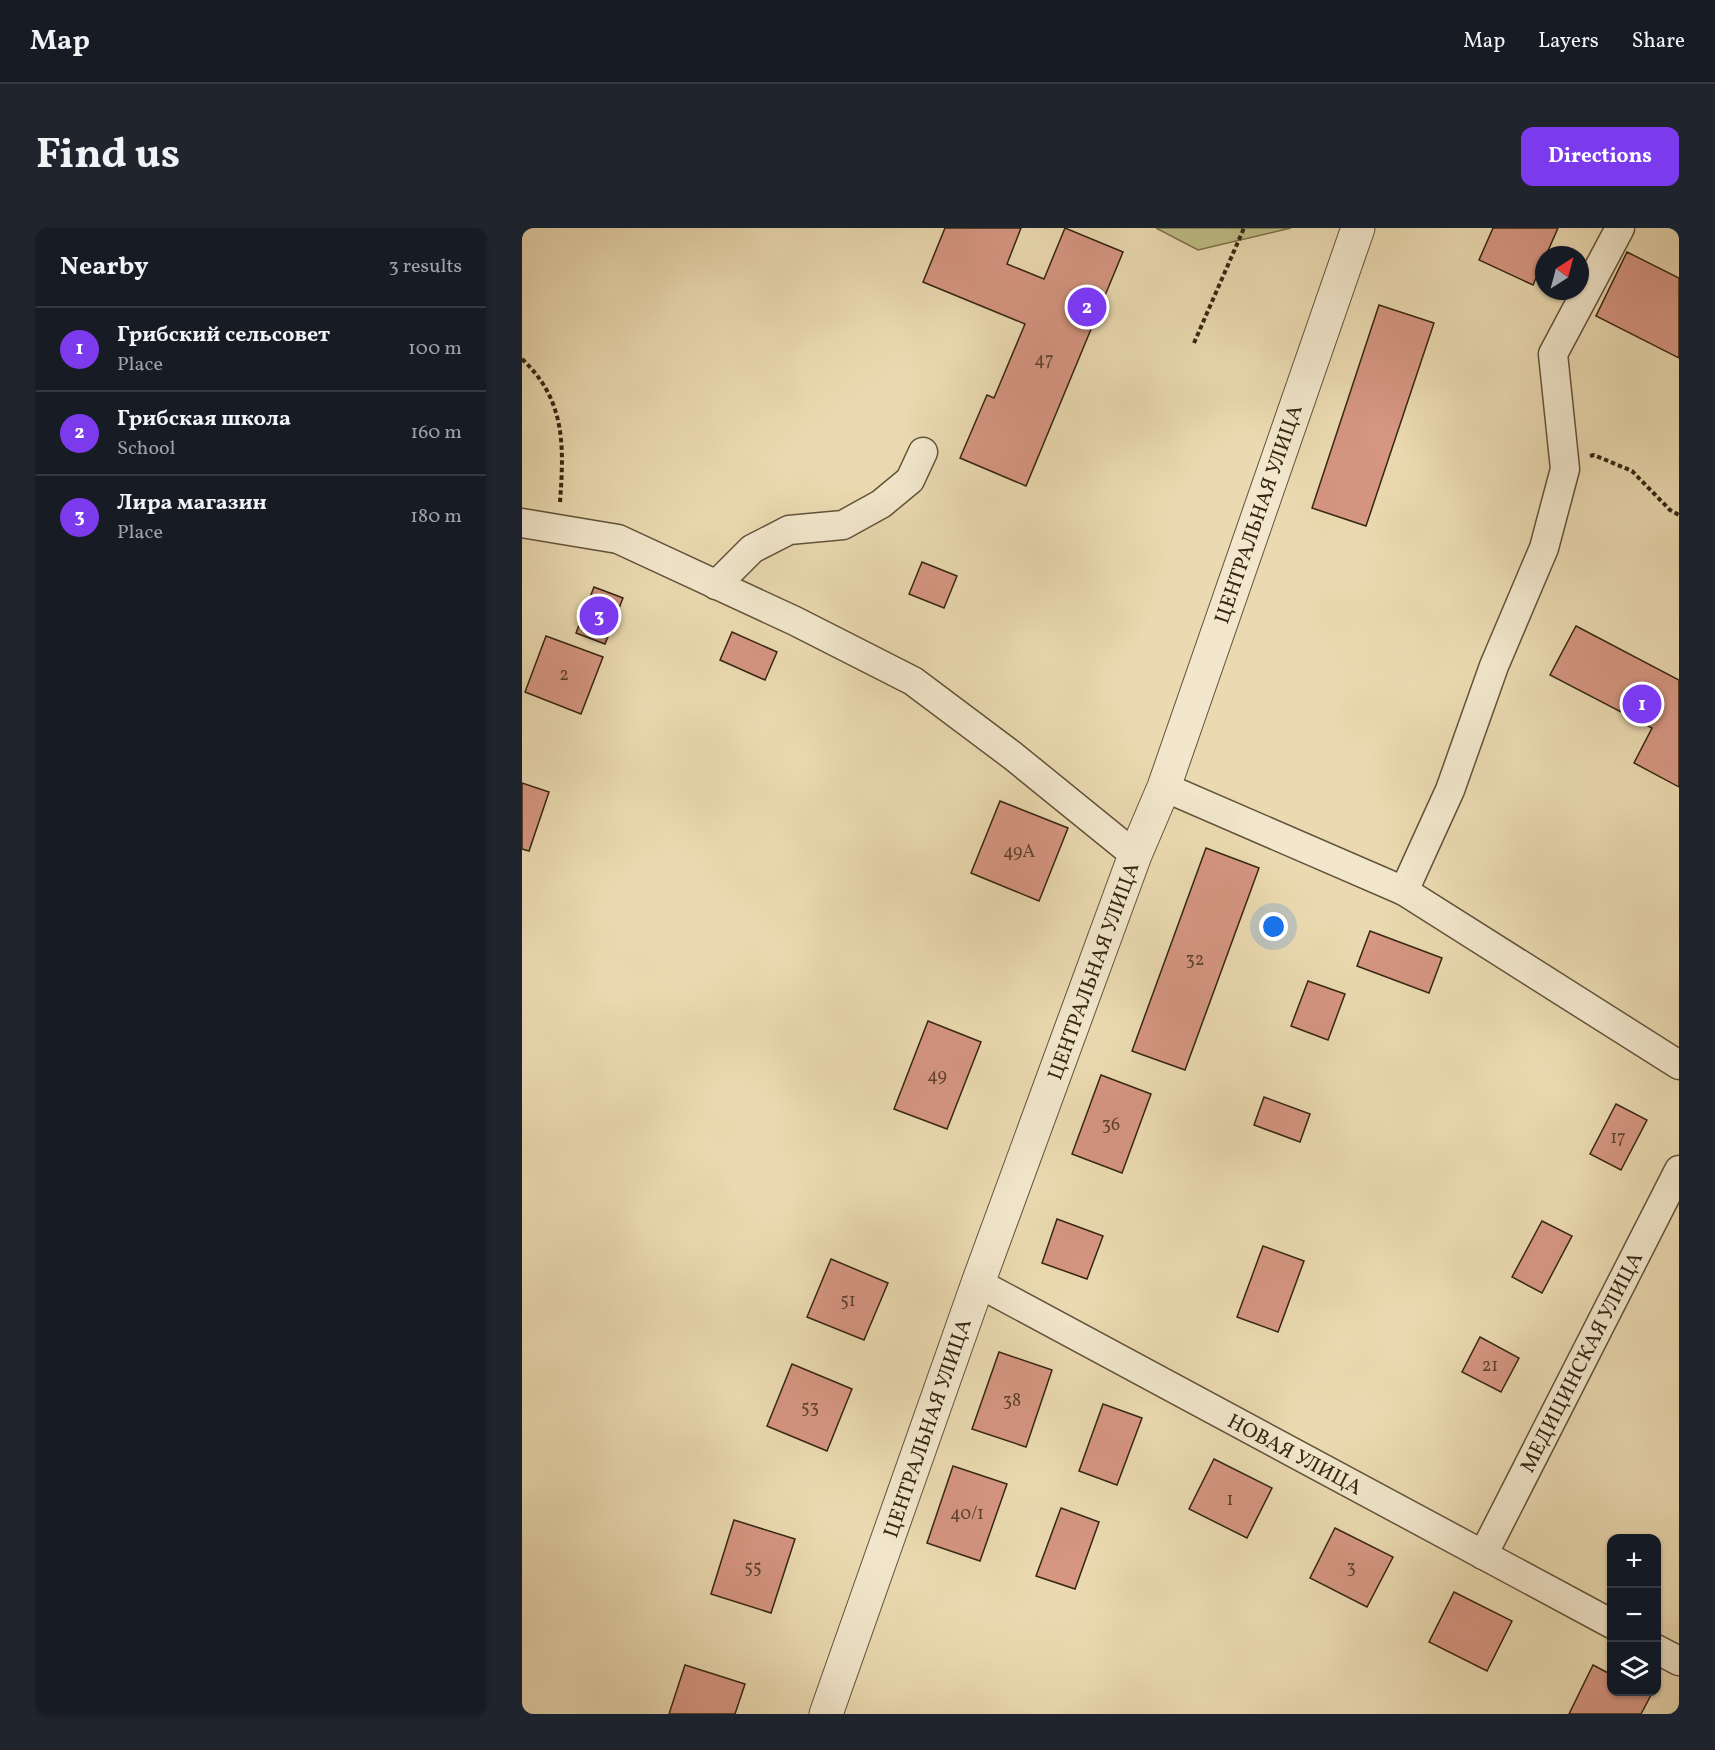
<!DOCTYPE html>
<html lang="en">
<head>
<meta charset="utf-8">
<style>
  :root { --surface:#171b24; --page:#20242c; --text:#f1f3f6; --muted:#9ea1a6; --line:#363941; --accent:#7c3aed }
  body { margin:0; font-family:Vollkorn,serif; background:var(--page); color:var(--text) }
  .controls { position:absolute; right:18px; bottom:18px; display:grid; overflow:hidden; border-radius:12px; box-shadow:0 2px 4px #0004 }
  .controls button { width:54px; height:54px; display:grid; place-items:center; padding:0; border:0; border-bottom:2px solid var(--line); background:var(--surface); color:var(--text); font:30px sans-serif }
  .compass { position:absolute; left:1013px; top:18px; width:54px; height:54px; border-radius:50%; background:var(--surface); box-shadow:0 2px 4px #0004; rotate:36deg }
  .you { position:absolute; left:752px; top:699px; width:21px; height:21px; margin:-15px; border:4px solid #fff; border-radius:50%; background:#1a73e8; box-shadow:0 0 0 9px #1a73e833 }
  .badge { display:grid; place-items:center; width:39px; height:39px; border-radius:50%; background:var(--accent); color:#fff; font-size:20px; font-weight:700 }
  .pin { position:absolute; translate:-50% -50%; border:3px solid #fff; box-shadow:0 2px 6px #0006 }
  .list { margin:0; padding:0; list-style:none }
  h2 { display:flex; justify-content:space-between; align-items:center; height:78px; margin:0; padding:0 24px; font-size:26px }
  h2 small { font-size:20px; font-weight:400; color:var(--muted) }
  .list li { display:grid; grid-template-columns:39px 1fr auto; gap:18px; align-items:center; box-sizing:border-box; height:84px; padding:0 24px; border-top:2px solid var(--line) }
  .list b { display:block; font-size:22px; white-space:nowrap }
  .list p { margin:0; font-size:20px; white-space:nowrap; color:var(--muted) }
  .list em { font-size:20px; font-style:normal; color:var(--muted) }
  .icon { flex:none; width:33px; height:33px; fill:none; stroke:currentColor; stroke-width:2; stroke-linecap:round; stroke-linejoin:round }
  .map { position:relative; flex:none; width:1157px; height:1486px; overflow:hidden; border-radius:12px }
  header { display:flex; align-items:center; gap:36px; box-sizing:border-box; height:84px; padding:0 30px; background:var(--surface); border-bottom:2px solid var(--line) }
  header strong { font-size:28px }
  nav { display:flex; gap:33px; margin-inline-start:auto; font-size:21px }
  .intro { display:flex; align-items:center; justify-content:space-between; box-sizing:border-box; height:144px; padding:0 36px }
  h1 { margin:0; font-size:42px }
  .button { padding:15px 27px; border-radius:12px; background:var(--accent); color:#fff; font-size:21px; font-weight:700 }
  main { display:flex; gap:36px; padding:0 36px }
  aside { flex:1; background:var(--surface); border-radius:12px; box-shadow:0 2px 4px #0004 }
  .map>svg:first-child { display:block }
</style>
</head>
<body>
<header>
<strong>Map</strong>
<nav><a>Map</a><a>Layers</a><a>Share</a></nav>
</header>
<div class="intro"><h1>Find us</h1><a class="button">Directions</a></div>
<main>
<aside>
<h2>Nearby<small>3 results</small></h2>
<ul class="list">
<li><span class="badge">1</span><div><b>Грибский сельсовет</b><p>Place</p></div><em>100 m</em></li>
<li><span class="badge">2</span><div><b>Грибская школа</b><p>School</p></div><em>160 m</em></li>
<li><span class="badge">3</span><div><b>Лира магазин</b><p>Place</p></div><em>180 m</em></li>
</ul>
</aside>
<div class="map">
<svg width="1157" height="1486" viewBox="0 0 1157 1486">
  <rect width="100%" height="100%" fill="#ebdab1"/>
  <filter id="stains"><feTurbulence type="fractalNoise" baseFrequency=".00333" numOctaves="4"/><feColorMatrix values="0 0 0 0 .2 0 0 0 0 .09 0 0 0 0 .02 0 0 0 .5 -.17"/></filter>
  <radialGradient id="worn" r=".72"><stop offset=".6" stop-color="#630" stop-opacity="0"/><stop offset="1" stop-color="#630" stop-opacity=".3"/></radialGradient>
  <polygon fill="#bfbd86" stroke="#7a724c" stroke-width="1.5" points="634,0 769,0 676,22"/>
  <g fill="#d69682" stroke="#352612" stroke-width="1.5">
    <polygon points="423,0 499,0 485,36 522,51 543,0 601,24 504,258 438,230 465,167 472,170 503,96 401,54"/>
    <polygon points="971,0 1036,0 1011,57 957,32"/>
    <polygon points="1105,24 1157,50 1157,130 1074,88"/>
    <polygon points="857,77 912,95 844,298 790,280"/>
    <polygon points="400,334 435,348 422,380 387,366"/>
    <polygon points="72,359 101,370 83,416 54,405"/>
    <polygon points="1054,398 1157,452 1157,559 1112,535 1130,500 1028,447"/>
    <polygon points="210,404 255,424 243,452 198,432"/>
    <polygon points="24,408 81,429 59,486 3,464"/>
    <polygon points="0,555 27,564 7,623 0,621"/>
    <polygon points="478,573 546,600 517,673 449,645"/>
    <polygon points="684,620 737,640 663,842 610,823"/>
    <polygon points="848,703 920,730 907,765 835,738"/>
    <polygon points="786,753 823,766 806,812 769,798"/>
    <polygon points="406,793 459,814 425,901 372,881"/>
    <polygon points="579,847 629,866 600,945 550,926"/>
    <polygon points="742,869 788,886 778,914 732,897"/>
    <polygon points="1094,876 1125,892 1099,942 1068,926"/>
    <polygon points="535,991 581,1008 565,1051 520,1035"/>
    <polygon points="1020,993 1050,1008 1020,1065 990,1049"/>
    <polygon points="741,1018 782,1033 756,1104 715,1089"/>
    <polygon points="309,1031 366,1055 342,1112 285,1089"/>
    <polygon points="958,1109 997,1130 979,1164 940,1144"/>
    <polygon points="477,1124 530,1142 504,1219 450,1201"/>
    <polygon points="270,1136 330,1161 305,1223 245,1198"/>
    <polygon points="581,1176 620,1190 595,1257 557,1243"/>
    <polygon points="692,1231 750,1260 725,1310 667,1281"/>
    <polygon points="431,1238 485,1256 458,1333 405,1315"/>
    <polygon points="539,1280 577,1294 553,1361 514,1348"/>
    <polygon points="212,1292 273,1311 249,1385 189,1366"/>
    <polygon points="813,1300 871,1329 845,1379 788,1350"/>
    <polygon points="932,1364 990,1393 965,1443 907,1414"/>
    <polygon points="163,1437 223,1456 213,1486 147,1486"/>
    <polygon points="1071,1437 1090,1447 1090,1464 1122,1464 1129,1467 1119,1486 1047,1486"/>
  </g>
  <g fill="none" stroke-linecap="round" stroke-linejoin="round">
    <g stroke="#62533a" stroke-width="31">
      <g id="minor">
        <polyline points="0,295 96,311 273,393 391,453 491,528 613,627"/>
        <polyline points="194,357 230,321 267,302 321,297 359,276 388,252 401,224"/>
        <polyline points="642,559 882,663 1157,837"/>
        <polyline points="882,663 928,562 972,438 1022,320 1043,241 1031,126 1098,0"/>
        <polyline points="456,1055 1090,1396"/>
        <polyline points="961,1327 1157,942"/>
        <polyline points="1134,1421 1157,1433"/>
      </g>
    </g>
    <g stroke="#62533a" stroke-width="35">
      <polyline id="tertiary" points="304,1486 456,1055 613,627 642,559 836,0"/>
    </g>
    <g stroke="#352612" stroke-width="4" stroke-dasharray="4.5 3" stroke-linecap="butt">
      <polyline points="672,115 722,0"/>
      <path d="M0,131C44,172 42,219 38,274"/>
      <polyline points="1068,228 1072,227 1110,243 1148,282 1157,287"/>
    </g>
    <use href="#minor" stroke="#f2e7cc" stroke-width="28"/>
    <use href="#tertiary" stroke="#f2e7cc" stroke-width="33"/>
  </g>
  <g text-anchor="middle" stroke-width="4.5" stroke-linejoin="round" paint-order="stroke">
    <g font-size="18" fill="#5d422e">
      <text x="522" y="137">47</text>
      <text x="42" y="452">2</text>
      <text x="497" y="629">49А</text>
      <text x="673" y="737">32</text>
      <text x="415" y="853">49</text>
      <text x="589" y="902">36</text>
      <text x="1096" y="915">17</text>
      <text x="326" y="1078">51</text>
      <text x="968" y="1143">21</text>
      <text x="490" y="1178">38</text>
      <text x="288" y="1185">53</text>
      <text x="708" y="1277">1</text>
      <text x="445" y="1291">40/1</text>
      <text x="231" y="1345">55</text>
      <text x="829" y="1345">3</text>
    </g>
    <g font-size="21" fill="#352612" stroke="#f2e7cc">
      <text transform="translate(736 286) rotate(-71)" y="7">ЦЕНТРАЛЬНАЯ УЛИЦА</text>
      <text transform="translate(571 743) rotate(-70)" y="7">ЦЕНТРАЛЬНАЯ УЛИЦА</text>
      <text transform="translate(1059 1134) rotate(-63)" y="7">МЕДИЦИНСКАЯ УЛИЦА</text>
      <text transform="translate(405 1200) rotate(-71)" y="7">ЦЕНТРАЛЬНАЯ УЛИЦА</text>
      <text transform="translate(773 1226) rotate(28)" y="7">НОВАЯ УЛИЦА</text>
    </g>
  </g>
  <rect width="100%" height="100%" filter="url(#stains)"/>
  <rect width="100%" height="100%" fill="url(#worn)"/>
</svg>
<div class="controls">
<button>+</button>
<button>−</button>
<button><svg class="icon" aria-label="layers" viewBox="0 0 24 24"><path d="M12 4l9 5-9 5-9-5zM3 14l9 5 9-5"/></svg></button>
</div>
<svg class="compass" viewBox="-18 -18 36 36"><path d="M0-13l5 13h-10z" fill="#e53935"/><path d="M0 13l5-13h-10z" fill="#9ea1a6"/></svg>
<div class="you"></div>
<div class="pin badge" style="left:1120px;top:476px">1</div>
<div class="pin badge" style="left:565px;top:79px">2</div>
<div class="pin badge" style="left:77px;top:388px">3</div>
</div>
</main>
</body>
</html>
